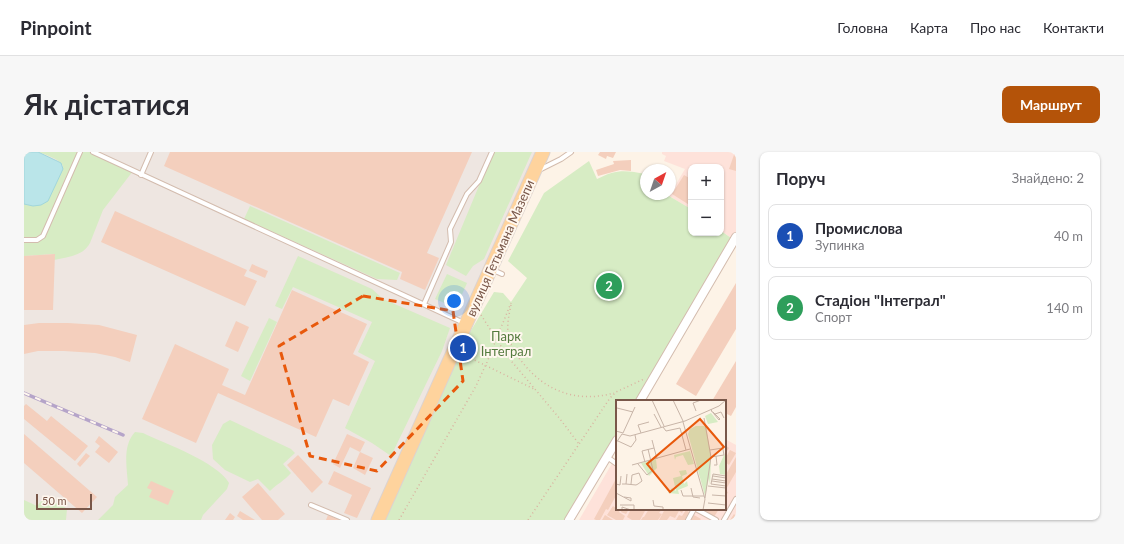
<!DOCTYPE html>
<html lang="uk">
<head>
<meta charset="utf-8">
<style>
  :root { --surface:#fff; --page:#f7f7f7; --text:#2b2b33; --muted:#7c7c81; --line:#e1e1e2; --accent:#b45309 }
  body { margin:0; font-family:Lato,sans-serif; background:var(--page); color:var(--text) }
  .controls { position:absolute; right:12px; top:12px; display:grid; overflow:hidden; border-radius:8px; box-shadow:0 1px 3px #0004 }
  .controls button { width:36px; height:36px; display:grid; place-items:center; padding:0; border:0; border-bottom:1px solid var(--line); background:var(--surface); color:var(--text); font:20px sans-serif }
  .compass { position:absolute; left:616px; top:12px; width:36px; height:36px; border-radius:50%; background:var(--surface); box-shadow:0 1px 3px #0004; rotate:40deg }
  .scale { position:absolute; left:12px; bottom:10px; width:56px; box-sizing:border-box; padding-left:4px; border:2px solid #795749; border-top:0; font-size:11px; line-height:14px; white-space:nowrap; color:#795749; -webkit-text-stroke:3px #fff7ee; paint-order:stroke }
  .you { position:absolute; left:430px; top:149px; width:14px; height:14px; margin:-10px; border:3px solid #fff; border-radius:50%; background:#1a73e8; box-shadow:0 0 0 6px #1a73e833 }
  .badge { display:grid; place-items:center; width:26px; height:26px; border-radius:50%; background:var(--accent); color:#fff; font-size:13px; font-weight:700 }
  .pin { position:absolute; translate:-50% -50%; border:2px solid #fff; box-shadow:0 1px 4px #0006 }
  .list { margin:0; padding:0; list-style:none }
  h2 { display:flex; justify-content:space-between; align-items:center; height:52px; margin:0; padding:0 16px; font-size:17px }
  h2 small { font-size:13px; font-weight:400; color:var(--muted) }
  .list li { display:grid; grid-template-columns:26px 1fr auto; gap:12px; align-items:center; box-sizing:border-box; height:64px; margin:0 8px 8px; padding:0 8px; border:1px solid var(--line); border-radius:8px }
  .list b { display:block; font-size:15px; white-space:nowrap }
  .list p { margin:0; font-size:13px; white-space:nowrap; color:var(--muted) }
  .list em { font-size:13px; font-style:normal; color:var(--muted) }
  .map { position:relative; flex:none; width:712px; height:368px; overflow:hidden; border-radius:8px }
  header { display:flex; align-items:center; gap:24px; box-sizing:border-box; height:56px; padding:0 20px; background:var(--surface); border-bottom:1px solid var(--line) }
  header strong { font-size:19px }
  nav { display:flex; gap:22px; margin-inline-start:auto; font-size:14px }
  .intro { display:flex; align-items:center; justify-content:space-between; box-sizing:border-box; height:96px; padding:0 24px }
  h1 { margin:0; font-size:28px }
  .button { padding:10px 18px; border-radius:8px; background:var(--accent); color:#fff; font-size:14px; font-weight:700 }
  main { display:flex; gap:24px; padding:0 24px }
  aside { flex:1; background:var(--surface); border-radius:8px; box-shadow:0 1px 3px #0004 }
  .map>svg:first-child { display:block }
</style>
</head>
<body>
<header>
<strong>Pinpoint</strong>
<nav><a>Головна</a><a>Карта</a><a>Про нас</a><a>Контакти</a></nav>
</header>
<div class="intro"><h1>Як дістатися</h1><a class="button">Маршрут</a></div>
<main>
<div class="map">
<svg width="712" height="368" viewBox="0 0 712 368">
  <rect width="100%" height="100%" fill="#fdf3e7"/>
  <g fill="#fee2da">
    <polygon points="638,0 712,0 712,85 710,88 697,79 697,15 667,15 667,57 645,44 661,17 640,9 642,4 638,2"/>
    <polygon points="701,287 712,293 712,368 555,368 593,303 593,357 701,357"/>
  </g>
  <polygon fill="#eee6e1" points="0,0 512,0 347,368 0,368"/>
  <g fill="#d7ecc4">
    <path d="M14,0H69L109,19L79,58L66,91C59,104 44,105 30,108V102L0,104V52L9,54L39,14C34,6 22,3 14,0Z"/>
    <polygon points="469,0 508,0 460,107 449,114 442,124 422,113"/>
    <path d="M565,9L573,27C592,17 601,18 622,22V42H644L645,44L667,57V81H697V79L710,88L616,249H593V288L545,368H359L434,200L470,140L479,141L487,150L503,126L484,109L520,41Z"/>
    <polygon points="226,54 376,121 373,128 353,127 220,67"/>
    <polygon points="274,104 348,137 359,147 426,176 418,199 367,304 348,291 321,276 351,209 334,200 348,170 269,135 258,157 251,154"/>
    <polygon points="423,122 443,131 432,156 411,147"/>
    <polygon points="245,166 253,170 226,229 217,224"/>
    <path d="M206,268L267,297L271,301L259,312L267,321C260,329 253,332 246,339L234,327L226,330L201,318L189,307L188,293L199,272Z"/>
    <path d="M111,280L119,281C142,292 193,310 205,331L203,337L179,363L177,368H74L89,353L91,345L104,333C103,316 98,294 111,280Z"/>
    <polygon points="20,346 27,352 35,351 43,357 42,368 0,368 0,348 13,354"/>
  </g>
  <polygon fill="#bae5e9" stroke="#a0d6db" points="0,0 14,0 33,9 37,11 39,17 24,49 17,53 9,54 0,52"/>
  <g fill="#f4cfbd">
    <polygon points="146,0 448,0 403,101 415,106 401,138 376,127 378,120 140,14"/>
    <polygon points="576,0 592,0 589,6 583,4 582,7 574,3"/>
    <polygon points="711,0 712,0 712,19 705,17"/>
    <polygon points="607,8 607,19 596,18 574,24 572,18 590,12 589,9"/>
    <polygon points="660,23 667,27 667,54 648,42"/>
    <polygon points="91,59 223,118 220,124 233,129 221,154 77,90"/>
    <polygon points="31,102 29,158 0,158 0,104"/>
    <polygon points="228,112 244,119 241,126 225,119"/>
    <polygon points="712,131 712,177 672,244 652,232"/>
    <polygon points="268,138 343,172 329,202 345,210 325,254 309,247 292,285 194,241 172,291 118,267 151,192 205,217 198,233 221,243"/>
    <polygon points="212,169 225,175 214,200 201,194"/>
    <polygon points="15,171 44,171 75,173 113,183 106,210 91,205 71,201 40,199 14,199 0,202 0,173"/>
    <polygon points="712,209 712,255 707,264 701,261 701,249 688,249"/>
    <polygon points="2,252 23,269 27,264 64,294 51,309 0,267 0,254"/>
    <polygon points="0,282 73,345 58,361 0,311"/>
    <polygon points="323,282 341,290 336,300 326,295 316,316 309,312"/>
    <polygon points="75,284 94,300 85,311 71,300 76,294 71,290"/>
    <polygon points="701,293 705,296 701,302"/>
    <polygon points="706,298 712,301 705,313 701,310 701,307"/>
    <polygon points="336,300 349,306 341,323 329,316"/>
    <polygon points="62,301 66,304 56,315 53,312"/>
    <polygon points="274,303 299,330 288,341 263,313"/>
    <polygon points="712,305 712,320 701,339 704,340 701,346 701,324"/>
    <polygon points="310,319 347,336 333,366 320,361 328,343 304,332"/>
    <polygon points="593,325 593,342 584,358 582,357 576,368 572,368 570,367"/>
    <polygon points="127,329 150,339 144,353 125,345 128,338 123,336"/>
    <polygon points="234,331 261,362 254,368 238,368 218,345"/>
    <polygon points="589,354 593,357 596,358 595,360 601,364 599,368 592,368 583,363"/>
    <polygon points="598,357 605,357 602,362 597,360"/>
    <polygon points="607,357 622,357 616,368 608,368 603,365"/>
    <polygon points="625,357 638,357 635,361 638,362 634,368 617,368 619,365 620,365"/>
    <polygon points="641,357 660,357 658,361 655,359 651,366 646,364 643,368 635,368"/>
    <polygon points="682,357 695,357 690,365 681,360"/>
    <polygon points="662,358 665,360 661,368 652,368 655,363 658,364"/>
    <polygon points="216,359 231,368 219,368 213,364"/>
    <polygon points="206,361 211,365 209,368 201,368"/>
    <polygon points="710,362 712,364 712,368 706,368"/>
    <polygon points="304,363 316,368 302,368"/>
    <polygon points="581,363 589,368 578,368"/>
    <polygon points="670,363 677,367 676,368 667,368"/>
  </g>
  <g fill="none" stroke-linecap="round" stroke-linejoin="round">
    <g stroke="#d3bcae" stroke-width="6">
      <g id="lane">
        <polyline points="69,0 440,171"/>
        <polyline points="515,18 537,7 547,0"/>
        <polyline points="117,23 127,0"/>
        <polyline points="0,88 13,88 19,84 56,0"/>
        <polyline points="469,118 478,122"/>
        <polyline points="400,152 427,90 426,77 443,42 455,29 468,0"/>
        <polyline points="583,305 593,312"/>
        <polyline points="287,353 323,368"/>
        <polyline points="672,357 692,368"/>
        <polyline points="664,368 670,357"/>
        <polyline points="700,368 712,347"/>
      </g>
    </g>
    <g stroke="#d3bcae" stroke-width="10">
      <g id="street">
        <polyline points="616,249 712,85"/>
        <polyline points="545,368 593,288"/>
      </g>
    </g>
    <g stroke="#dcd3d0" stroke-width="15">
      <polyline id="primary" points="354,368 519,0"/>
    </g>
    <g stroke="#dab2a0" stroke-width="1.5" stroke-dasharray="1 3" stroke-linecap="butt">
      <path d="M487,153C485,162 483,172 484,181C485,192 492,203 499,211C522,240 554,251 590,241"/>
      <polyline points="457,163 484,205 536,267 555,292"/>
      <polyline points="440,203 510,237"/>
      <polyline points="375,368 452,234 463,210 487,151"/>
      <polyline points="504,368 586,246 592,240 620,227"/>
    </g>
    <use href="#lane" stroke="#fff" stroke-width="4"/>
    <use href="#street" stroke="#fff" stroke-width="8"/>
    <use href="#primary" stroke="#fed39d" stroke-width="13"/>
    <g stroke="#b5a4c9" stroke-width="3.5">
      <polyline id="rail" points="0,241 99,283"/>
    </g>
    <use href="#rail" stroke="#fff7ee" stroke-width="2" stroke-dasharray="6" stroke-linecap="butt"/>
  </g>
  <path fill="none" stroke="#e8590c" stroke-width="3" stroke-dasharray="8 5" stroke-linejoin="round" d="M339,144L429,159L439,229L353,319L286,304L255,194Z"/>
  <g text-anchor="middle" stroke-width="4" stroke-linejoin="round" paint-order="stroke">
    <g font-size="13" fill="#795749" stroke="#fff7ee">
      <text transform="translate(476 96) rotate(-66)" y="5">вулиця Гетьмана Мазепи</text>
    </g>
    <g font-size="13" fill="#547a3e" stroke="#fff7ee">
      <text x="482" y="189">Парк<tspan x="482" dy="15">Інтеграл</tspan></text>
    </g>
  </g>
  <g transform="translate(592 248)">
    <rect width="110" height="110" fill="#fdf3e7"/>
    <path d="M95,13L102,22L92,24L89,16ZM80,26H90L95,57L94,85L93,78L89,96L72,34L74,29ZM74,51L78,64L72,65L67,55L60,57L59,60L58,55ZM108,55H110V75L104,74L103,66ZM40,59L41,68L33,76L25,63ZM70,70L71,74L66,76L68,84L71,81L72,86L62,90L63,94L52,93L56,88L60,91L57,78L65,76L63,71Z" fill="#d7ecc4"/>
    <path fill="none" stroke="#c8b5a8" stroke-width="1" d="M36,0L48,26M57,0L67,21M1,8L17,12M95,9L96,12H97L98,14L103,20L104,19L97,12M80,11L77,3L85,0M38,14L45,27M99,14L105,12L108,18M88,18L95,57L89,98M67,22L89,99L87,110M47,27L50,31L64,28L70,50M0,31L7,33L19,7M25,33L22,25L33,22M36,40L41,59M2,41L15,47L20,40L19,35M0,43L6,34L14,36L69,21L103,6L110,0M94,50L107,48M95,57L108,55L106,44M29,62L26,51L38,48M22,64L31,75L37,70L32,49M16,65L74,49M98,65H101L100,56M97,76L110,78M96,79L110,81M96,81L110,83M0,84L4,85L5,76M6,84H10L11,74M10,84L20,85L22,84L26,81L23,73L16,75L15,84M95,84L97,74L110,76M95,84L110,86M92,86L110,88M75,88L77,97L84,98M65,90L67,96H88M0,93L15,101V98L8,97M96,95L110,96M37,100L38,106L47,107V110M92,103L110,105M4,105H18V110M6,110V107L15,110"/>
    <path fill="#e8590c" fill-opacity="0.15" stroke="#e8590c" stroke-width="2" d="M84,19L108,47L54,92L31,64Z"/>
    <rect width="110" height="110" fill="none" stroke="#795749" stroke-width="2"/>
  </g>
</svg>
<div class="controls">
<button>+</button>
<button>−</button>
</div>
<svg class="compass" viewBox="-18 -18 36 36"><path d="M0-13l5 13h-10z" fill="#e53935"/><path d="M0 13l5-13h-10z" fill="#7c7c81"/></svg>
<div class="scale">50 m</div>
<div class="you"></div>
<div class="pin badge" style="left:439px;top:196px;background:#1a4fb4">1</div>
<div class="pin badge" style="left:585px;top:134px;background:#2e9e5b">2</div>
</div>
<aside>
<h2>Поруч<small>Знайдено: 2</small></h2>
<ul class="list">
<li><span class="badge" style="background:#1a4fb4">1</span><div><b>Промислова</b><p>Зупинка</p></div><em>40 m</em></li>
<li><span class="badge" style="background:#2e9e5b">2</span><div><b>Стадіон &quot;Інтеграл&quot;</b><p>Спорт</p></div><em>140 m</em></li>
</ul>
</aside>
</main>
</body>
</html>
